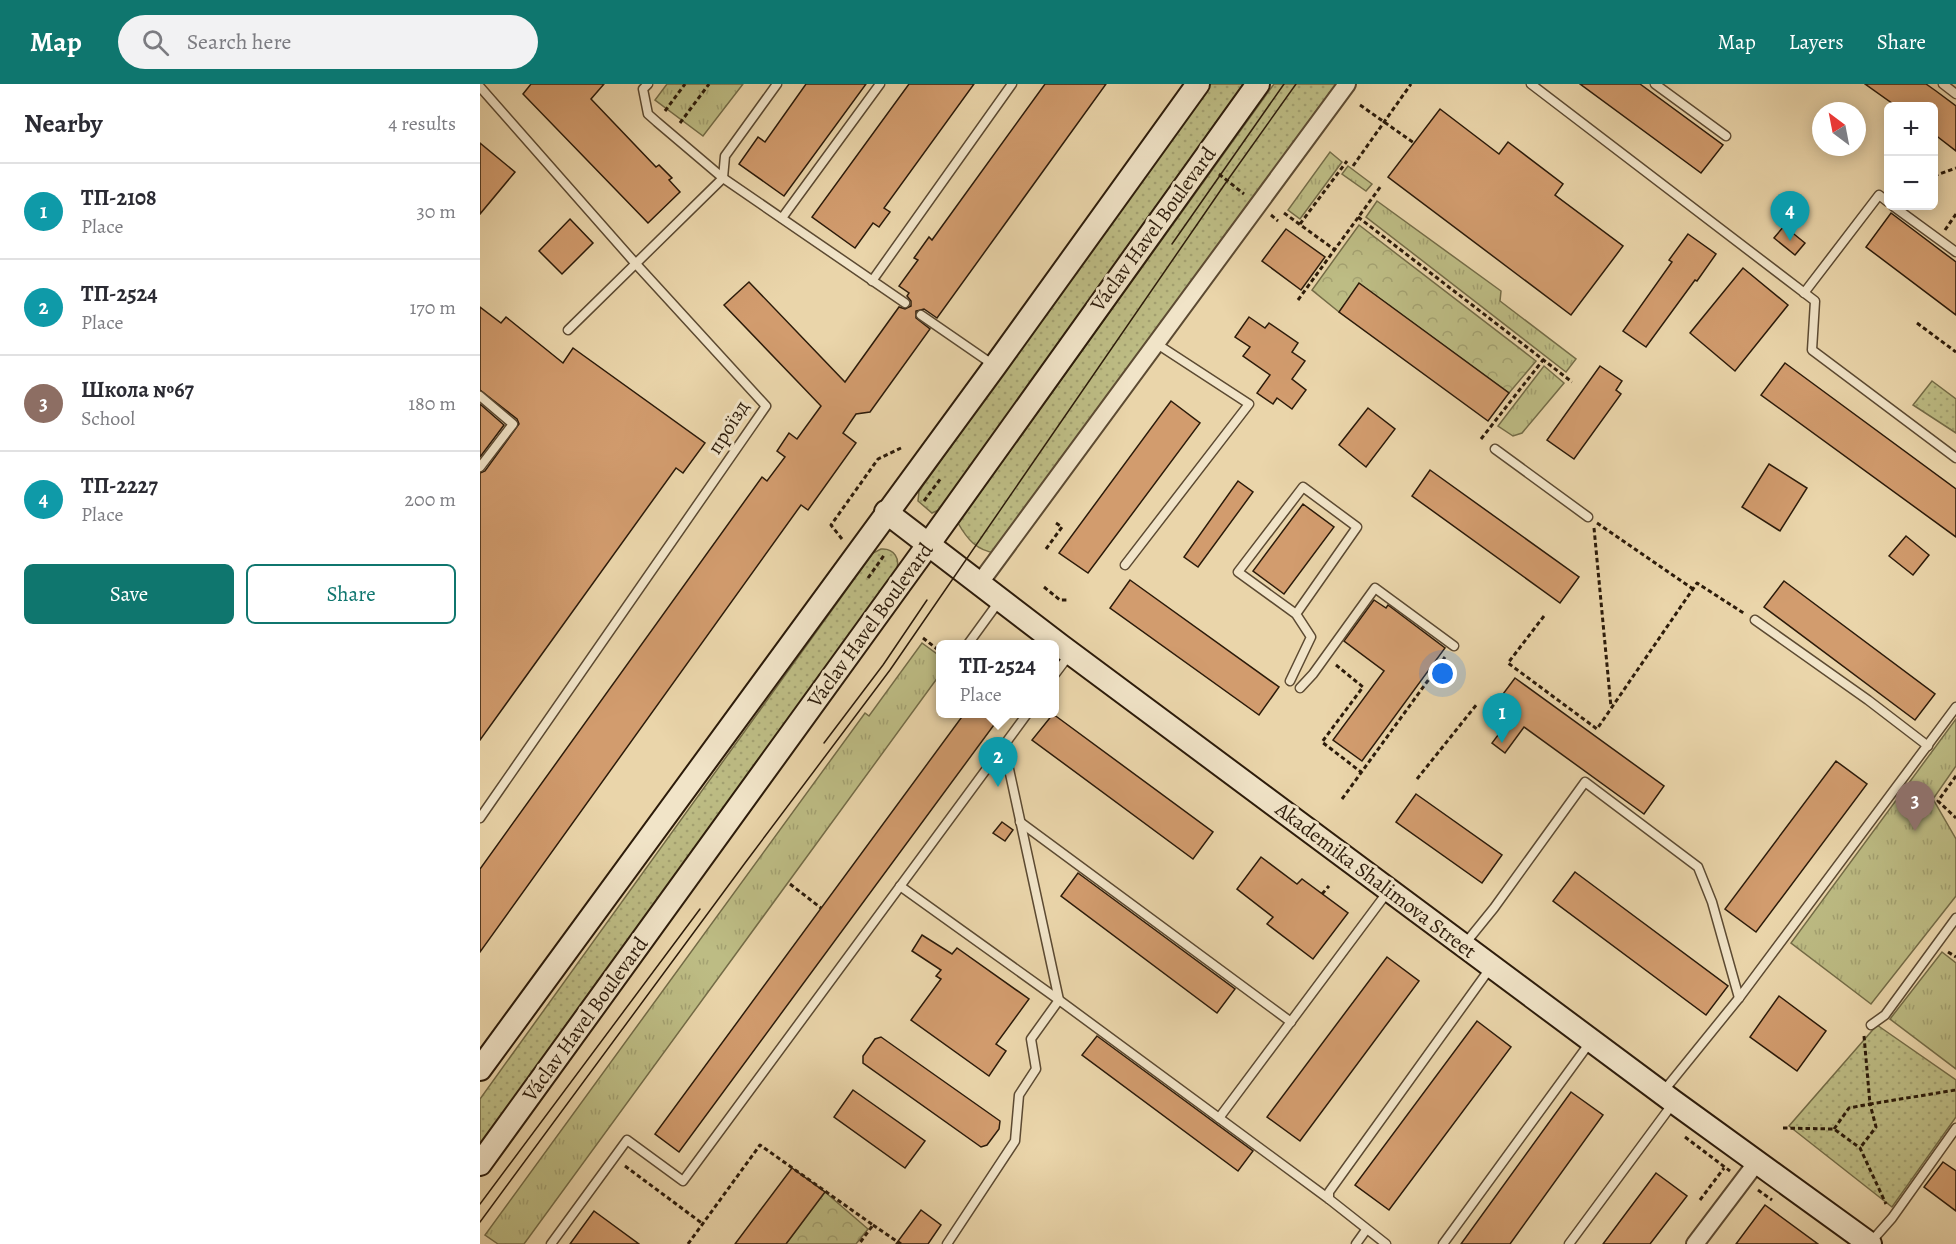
<!DOCTYPE html>
<html lang="en">
<head>
<meta charset="utf-8">
<style>
  :root { --surface:#fff; --page:#f2f2f3; --text:#2b2b33; --muted:#7c7c81; --line:#e1e1e2; --accent:#0f766e }
  body { margin:0; font-family:Alegreya,serif; background:var(--page); color:var(--text) }
  .controls { position:absolute; right:18px; top:18px; display:grid; overflow:hidden; border-radius:9px; box-shadow:0 3px 15px #0003 }
  .controls button { width:54px; height:54px; display:grid; place-items:center; padding:0; border:0; border-bottom:2px solid var(--line); background:var(--surface); color:var(--text); font:30px sans-serif }
  .compass { position:absolute; left:1332px; top:18px; width:54px; height:54px; border-radius:50%; background:var(--surface); box-shadow:0 3px 15px #0003; rotate:328deg }
  .you { position:absolute; left:963px; top:590px; width:21px; height:21px; margin:-15px; border:4px solid #fff; border-radius:50%; background:#1a73e8; box-shadow:0 0 0 9px #1a73e833 }
  .badge { display:grid; place-items:center; width:39px; height:39px; border-radius:50%; background:var(--accent); color:#fff; font-size:20px; font-weight:700 }
  .pin { position:absolute; translate:-50% -50px; filter:drop-shadow(0 2px 3px #0008) }
  .pin::after { content:''; position:absolute; top:32px; width:21px; height:18px; background:inherit; clip-path:polygon(0 0,100% 0,50% 100%) }
  .popup { position:absolute; left:456px; top:556px; width:123px; height:78px; box-sizing:border-box; display:grid; place-content:center; border-radius:9px; background:var(--surface); filter:drop-shadow(0 2px 4px #0005); font-size:20px; white-space:nowrap; color:var(--muted) }
  .popup b { font-size:22px; color:var(--text) }
  .popup::after { content:''; position:absolute; left:50%; top:100%; margin-left:-12px; border:12px solid transparent; border-top-color:var(--surface) }
  .list { margin:0; padding:0; list-style:none }
  h2 { display:flex; justify-content:space-between; align-items:center; height:78px; margin:0; padding:0 24px; font-size:26px }
  h2 small { font-size:20px; font-weight:400; color:var(--muted) }
  .list li { display:grid; grid-template-columns:39px 1fr auto; gap:18px; align-items:center; box-sizing:border-box; height:96px; padding:0 24px; border-top:2px solid var(--line) }
  .list b { display:block; font-size:22px; white-space:nowrap }
  .list p { margin:0; font-size:20px; white-space:nowrap; color:var(--muted) }
  .list em { font-size:20px; font-style:normal; color:var(--muted) }
  .actions { display:flex; gap:12px; padding:18px 24px }
  .actions a { flex:1; padding:14px 0; border:2px solid var(--accent); border-radius:9px; text-align:center; font-size:21px; color:var(--accent) }
  .actions .main { background:var(--accent); color:#fff }
  .icon { flex:none; width:33px; height:33px; fill:none; stroke:currentColor; stroke-width:2; stroke-linecap:round; stroke-linejoin:round }
  .map { position:relative; flex:none; width:1476px; height:1160px; overflow:hidden }
  header { display:flex; align-items:center; gap:36px; box-sizing:border-box; height:84px; padding:0 30px; background:var(--accent); color:#fff }
  header strong { font-size:28px }
  nav { display:flex; gap:33px; margin-inline-start:auto; font-size:21px }
  .search { width:420px; height:54px; background:var(--page); display:flex; align-items:center; gap:15px; box-sizing:border-box; padding:0 21px; border-radius:33px; color:var(--muted); font-size:22px }
  main { display:flex }
  aside { flex:1; background:var(--surface) }
  .map>svg:first-child { display:block }
</style>
</head>
<body>
<header>
<strong>Map</strong>
<div class="search"><svg class="icon" aria-label="search" viewBox="0 0 24 24"><circle cx="10" cy="10" r="6"/><path d="M15 15l6 6"/></svg>Search here</div>
<nav><a>Map</a><a>Layers</a><a>Share</a></nav>
</header>
<main>
<aside>
<h2>Nearby<small>4 results</small></h2>
<ul class="list">
<li><span class="badge" style="background:#0f9aa8">1</span><div><b>ТП-2108</b><p>Place</p></div><em>30 m</em></li>
<li><span class="badge" style="background:#0f9aa8">2</span><div><b>ТП-2524</b><p>Place</p></div><em>170 m</em></li>
<li><span class="badge" style="background:#8d6e63">3</span><div><b>Школа №67</b><p>School</p></div><em>180 m</em></li>
<li><span class="badge" style="background:#0f9aa8">4</span><div><b>ТП-2227</b><p>Place</p></div><em>200 m</em></li>
</ul>
<div class="actions"><a class="main">Save</a><a>Share</a></div>
</aside>
<div class="map">
<svg width="1476" height="1160" viewBox="0 0 1476 1160">
  <defs>
    <pattern id="grass-tufts" width="24" height="20" patternUnits="userSpaceOnUse" patternTransform="scale(1.5)"><rect width="24" height="20" fill="#bdbc84"/><path d="M3 7l-1-3M5 7V3M7 7l1-3M15 17l-1-3M17 17v-4M19 17l1-3" fill="none" stroke="#a3a171"/></pattern>
    <pattern id="forest-crowns" width="20" height="18" patternUnits="userSpaceOnUse" patternTransform="scale(1.5)"><rect width="20" height="18" fill="#bdbc84"/><path d="M2 6a3 3 0 1 1 6 0M12 15a3 3 0 1 1 6 0" fill="none" stroke="#a3a171"/></pattern>
    <pattern id="park-dots" width="8" height="8" patternUnits="userSpaceOnUse" patternTransform="scale(1.5)"><rect width="8" height="8" fill="#bdbc84"/><path d="M2 2h.1M6 6h.1" fill="none" stroke="#a3a171" stroke-width="1.8" stroke-linecap="round"/></pattern>
  </defs>
  <rect width="100%" height="100%" fill="#ead5aa"/>
  <filter id="stains"><feTurbulence type="fractalNoise" baseFrequency=".00333" numOctaves="4"/><feColorMatrix values="0 0 0 0 .2 0 0 0 0 .09 0 0 0 0 .02 0 0 0 .5 -.17"/></filter>
  <radialGradient id="worn" r=".72"><stop offset=".6" stop-color="#630" stop-opacity="0"/><stop offset="1" stop-color="#630" stop-opacity=".3"/></radialGradient>
  <g fill="url(#grass-tufts)" stroke="#746c47" stroke-width="1.5">
    <polygon points="187,0 263,0 223,52 175,16"/>
    <polygon points="850,68 862,78 820,135 808,126"/>
    <polygon points="868,82 892,100 886,107 862,90"/>
    <polygon points="897,117 1021,207 1020,217 1096,275 1086,288 886,133"/>
    <polygon points="1064,282 1084,299 1042,349 1033,352 1018,342"/>
    <polygon points="442,559 461,573 461,589 44,1160 18,1160 5,1151 385,629 389,632"/>
    <polygon points="1476,635 1476,682 1453,715 1476,755 1476,812 1391,920 1311,859"/>
    <polygon points="1462,868 1476,879 1476,985 1410,935"/>
  </g>
  <g fill="url(#forest-crowns)" stroke="#746c47" stroke-width="1.5">
    <polygon points="879,141 1056,277 1029,309 880,200 859,228 832,206"/>
    <polygon points="345,1108 388,1145 376,1160 306,1160"/>
  </g>
  <g fill="url(#park-dots)" stroke="#746c47" stroke-width="1.5">
    <polygon points="730,0 769,0 461,425 452,429 438,417 439,407"/>
    <path d="M794,0H858L516,469C497,467 487,455 478,439Z"/>
    <polygon points="1452,297 1476,315 1476,349 1433,321"/>
    <path d="M401,465C414,464 421,475 416,487L0,1075V1015L393,469Z"/>
    <polygon points="1397,941 1476,996 1476,1033 1412,1123 1309,1042"/>
  </g>
  <g fill="#d29c6e" stroke="#2c1b0a" stroke-width="1.5">
    <polygon points="51,0 124,0 111,15 176,83 179,81 192,94 189,96 200,108 168,139 43,10"/>
    <polygon points="326,0 386,0 304,112 259,80 278,53 285,58"/>
    <polygon points="429,0 494,0 404,124 410,128 399,143 393,139 375,164 332,133"/>
    <polygon points="565,0 626,0 457,234 444,225 436,227 436,234 450,245 390,328 376,330 363,349 376,359 328,426 321,421 0,868 0,785 282,393 287,397 305,373 297,367 309,349 317,355 341,322 244,221 269,198 365,298 419,223 425,225 431,222 431,217 427,212 429,209 419,202 438,176 434,174 449,153 452,156"/>
    <polygon points="1100,0 1160,0 1243,61 1221,89"/>
    <polygon points="1385,0 1446,0 1456,7 1476,22 1476,67 1454,50 1454,22 1416,22"/>
    <polygon points="960,25 1019,70 1028,58 1083,100 1075,111 1143,162 1091,231 908,93"/>
    <polygon points="0,59 35,88 0,130"/>
    <polygon points="1411,129 1476,178 1476,231 1386,163"/>
    <polygon points="90,135 113,159 82,190 59,167"/>
    <polygon points="1304,142 1325,159 1315,171 1294,154"/>
    <polygon points="806,145 845,173 821,206 782,177"/>
    <polygon points="1208,150 1236,170 1217,197 1215,196 1166,263 1143,247 1192,178 1189,176"/>
    <polygon points="1263,184 1308,221 1255,287 1210,249"/>
    <polygon points="879,199 1029,309 1008,337 859,228"/>
    <polygon points="0,223 21,239 26,233 83,279 93,264 225,359 203,389 196,384 0,656 0,389 5,387 39,340 37,335 0,306"/>
    <polygon points="769,233 785,244 789,239 818,259 812,268 825,277 812,295 826,306 812,325 797,314 793,320 777,309 790,291 763,272 770,263 755,253"/>
    <polygon points="1305,279 1476,405 1476,453 1281,311"/>
    <polygon points="1120,282 1142,297 1136,306 1141,310 1094,375 1067,356"/>
    <polygon points="691,317 720,339 608,489 579,469"/>
    <polygon points="0,320 24,341 0,373"/>
    <polygon points="888,324 915,345 886,383 859,361"/>
    <polygon points="1289,380 1327,404 1300,447 1262,423"/>
    <polygon points="950,386 1099,493 1080,519 932,412"/>
    <polygon points="758,397 773,408 718,483 704,473"/>
    <polygon points="823,420 854,443 804,510 773,487"/>
    <polygon points="1426,452 1449,471 1433,491 1409,472"/>
    <polygon points="650,496 799,603 779,631 630,524"/>
    <polygon points="1304,497 1455,610 1435,636 1284,523"/>
    <polygon points="894,516 906,524 908,521 965,564 882,677 853,656 904,587 864,557"/>
    <polygon points="1035,594 1184,702 1164,730 1044,643 1025,669 1012,659 1031,634 1014,622"/>
    <polygon points="484,630 522,630 199,1068 175,1050"/>
    <polygon points="573,630 733,748 713,775 552,656"/>
    <polygon points="1356,677 1387,700 1276,848 1245,825"/>
    <polygon points="936,710 1022,771 1002,799 916,738"/>
    <polygon points="522,738 533,746 525,757 513,749"/>
    <polygon points="781,773 817,800 822,795 868,829 833,875 787,840 793,833 757,805"/>
    <polygon points="1095,788 1248,902 1226,931 1073,817"/>
    <polygon points="598,789 755,905 737,929 581,812"/>
    <polygon points="442,851 472,870 477,864 549,915 516,960 526,967 509,992 431,936 461,895 456,892 461,886 432,867"/>
    <polygon points="907,873 939,897 820,1057 787,1033"/>
    <polygon points="1299,912 1346,947 1317,987 1270,953"/>
    <polygon points="997,937 1031,963 909,1126 875,1101"/>
    <polygon points="617,952 773,1067 758,1087 602,971"/>
    <polygon points="401,953 520,1037 519,1045 507,1061 501,1063 383,979 383,972 395,955"/>
    <polygon points="373,1006 445,1057 425,1084 354,1033"/>
    <polygon points="1091,1008 1123,1031 1030,1160 981,1160"/>
    <polygon points="1463,1078 1476,1087 1476,1127 1444,1103"/>
    <polygon points="312,1084 345,1108 306,1160 255,1160"/>
    <polygon points="1176,1089 1207,1112 1170,1160 1123,1160"/>
    <polygon points="1285,1121 1338,1160 1256,1160"/>
    <polygon points="441,1126 461,1141 448,1160 416,1160"/>
    <polygon points="114,1127 159,1160 90,1160"/>
  </g>
  <g fill="none" stroke-linecap="round" stroke-linejoin="round">
    <g stroke="#5c4a32" stroke-width="11">
      <g id="lane">
        <polyline points="168,0 163,5 168,30 177,38 243,94 425,219"/>
        <polyline points="1051,0 1335,217 1332,266 1476,374"/>
        <polyline points="1175,0 1246,52"/>
        <polyline points="1463,0 1476,10"/>
        <polyline points="0,3 156,180 286,322 0,734"/>
        <polyline points="1413,122 1476,168"/>
        <polyline points="302,134 400,0"/>
        <polyline points="392,197 532,0"/>
        <polyline points="1324,209 1399,111 1408,118"/>
        <polyline points="441,231 515,282"/>
        <polyline points="88,246 243,94 245,72 297,0"/>
        <polyline points="0,312 33,340 0,383"/>
        <polyline points="1015,365 1108,433"/>
        <polyline points="645,481 769,320 677,260"/>
        <polyline points="1275,536 1388,616 1448,662"/>
        <polyline points="488,560 520,516"/>
        <polyline points="575,590 590,570"/>
        <polyline points="810,597 831,553 816,530 758,488 823,403 877,443 816,530"/>
        <polyline points="820,604 833,590 895,504 974,562"/>
        <polyline points="540,738 811,938"/>
        <polyline points="420,802 579,916 849,1115"/>
        <polyline points="984,861 1014,824 1105,698 1218,783 1232,818 1259,914"/>
        <polyline points="1391,941 1405,931 1476,834"/>
        <polyline points="1182,1009 1259,914 1476,623"/>
        <polyline points="739,1034 909,806"/>
        <polyline points="1390,1159 1412,1134 1476,1044"/>
        <polyline points="71,1160 147,1056 203,1097 547,630"/>
        <polyline points="467,1160 535,1057 539,1011 556,985 551,955 579,916 524,662"/>
        <polyline points="876,1160 886,1146"/>
        <polyline points="906,1160 849,1115 849,1108 1011,883"/>
        <polyline points="963,1160 1111,957"/>
        <polyline points="1089,1160 1194,1018"/>
      </g>
    </g>
    <g stroke="#5c4a32" stroke-width="20">
      <g id="street">
        <polyline points="499,500 867,0"/>
        <polyline points="1215,1160 1277,1078"/>
      </g>
    </g>
    <g stroke="#2c1b0a" stroke-width="26">
      <g id="secondary">
        <polyline points="406,428 581,562 1194,1018 1390,1160"/>
        <polyline points="0,985 515,282 718,0"/>
        <polyline points="0,1080 448,461 778,0"/>
      </g>
    </g>
    <g stroke="#2c1b0a" stroke-width="3" stroke-dasharray="4.5 3" stroke-linecap="butt">
      <polyline points="880,21 934,59"/>
      <polyline points="185,27 205,0"/>
      <polyline points="200,39 229,0"/>
      <polyline points="873,82 931,0"/>
      <polyline points="739,90 764,110"/>
      <polyline points="1454,92 1476,84"/>
      <polyline points="804,129 855,166"/>
      <polyline points="791,131 798,137"/>
      <polyline points="878,133 1092,298"/>
      <polyline points="820,140 867,77"/>
      <polyline points="1465,146 1476,130"/>
      <polyline points="818,216 901,102"/>
      <polyline points="1437,239 1476,268"/>
      <polyline points="1001,355 1063,276"/>
      <polyline points="444,417 461,394"/>
      <polyline points="1117,439 1213,505"/>
      <polyline points="1114,444 1131,623"/>
      <polyline points="362,455 351,441 398,375 421,364"/>
      <polyline points="566,465 582,443 576,439"/>
      <polyline points="388,494 405,470"/>
      <polyline points="564,503 580,516 588,516"/>
      <polyline points="1064,532 1028,579 1117,645 1217,499 1265,530"/>
      <polyline points="443,554 461,568"/>
      <polyline points="856,581 883,603 842,658 881,688"/>
      <polyline points="1476,692 1458,717 1476,734"/>
      <polyline points="937,695 997,620"/>
      <polyline points="862,715 965,573"/>
      <polyline points="310,800 341,824"/>
      <polyline points="842,810 849,802"/>
      <polyline points="1468,868 1476,873"/>
      <polyline points="1384,952 1390,1020 1476,1006"/>
      <polyline points="1303,1044 1354,1045 1380,1064 1406,1120"/>
      <polyline points="1354,1045 1369,1024 1390,1020 1396,1043 1380,1064"/>
      <polyline points="1205,1053 1250,1087"/>
      <polyline points="145,1082 223,1140"/>
      <polyline points="1278,1106 1292,1116"/>
      <polyline points="1220,1116 1244,1084"/>
      <polyline points="393,1141 421,1160"/>
      <polyline points="208,1160 280,1061 393,1141 379,1160"/>
    </g>
    <use href="#lane" stroke="#f1e4c8" stroke-width="8"/>
    <use href="#street" stroke="#f1e4c8" stroke-width="16"/>
    <use href="#secondary" stroke="#f1e4c8" stroke-width="22"/>
    <g stroke="#2c1b0a" stroke-width="1.5">
      <polyline points="692,160 804,0"/>
      <polyline points="344,659 403,581 447,516"/>
      <polyline points="0,1120 220,825"/>
      <polyline points="0,1138 265,779 410,586 747,97 816,0"/>
    </g>
  </g>
  <g text-anchor="middle" stroke-width="6" stroke-linejoin="round" paint-order="stroke">
    <g font-size="21" fill="#2c1b0a" stroke="#f1e4c8">
      <text transform="translate(673 145) rotate(-54)" y="7">Václav Havel Boulevard</text>
      <text transform="translate(248 343) rotate(-58)" y="7">проїзд</text>
      <text transform="translate(390 541) rotate(-54)" y="7">Václav Havel Boulevard</text>
      <text transform="translate(896 796) rotate(37)" y="7">Akademika Shalimova Street</text>
      <text transform="translate(105 935) rotate(-54)" y="7">Václav Havel Boulevard</text>
    </g>
  </g>
  <rect width="100%" height="100%" filter="url(#stains)"/>
  <rect width="100%" height="100%" fill="url(#worn)"/>
</svg>
<div class="controls">
<button>+</button>
<button>−</button>
</div>
<svg class="compass" viewBox="-18 -18 36 36"><path d="M0-13l5 13h-10z" fill="#e53935"/><path d="M0 13l5-13h-10z" fill="#7c7c81"/></svg>
<div class="you"></div>
<div class="pin badge" style="left:1022px;top:659px;background:#0f9aa8">1</div>
<div class="pin badge" style="left:518px;top:703px;background:#0f9aa8">2</div>
<div class="popup"><b>ТП-2524</b>Place</div>
<div class="pin badge" style="left:1435px;top:747px;background:#8d6e63">3</div>
<div class="pin badge" style="left:1310px;top:157px;background:#0f9aa8">4</div>
</div>
</main>
</body>
</html>
